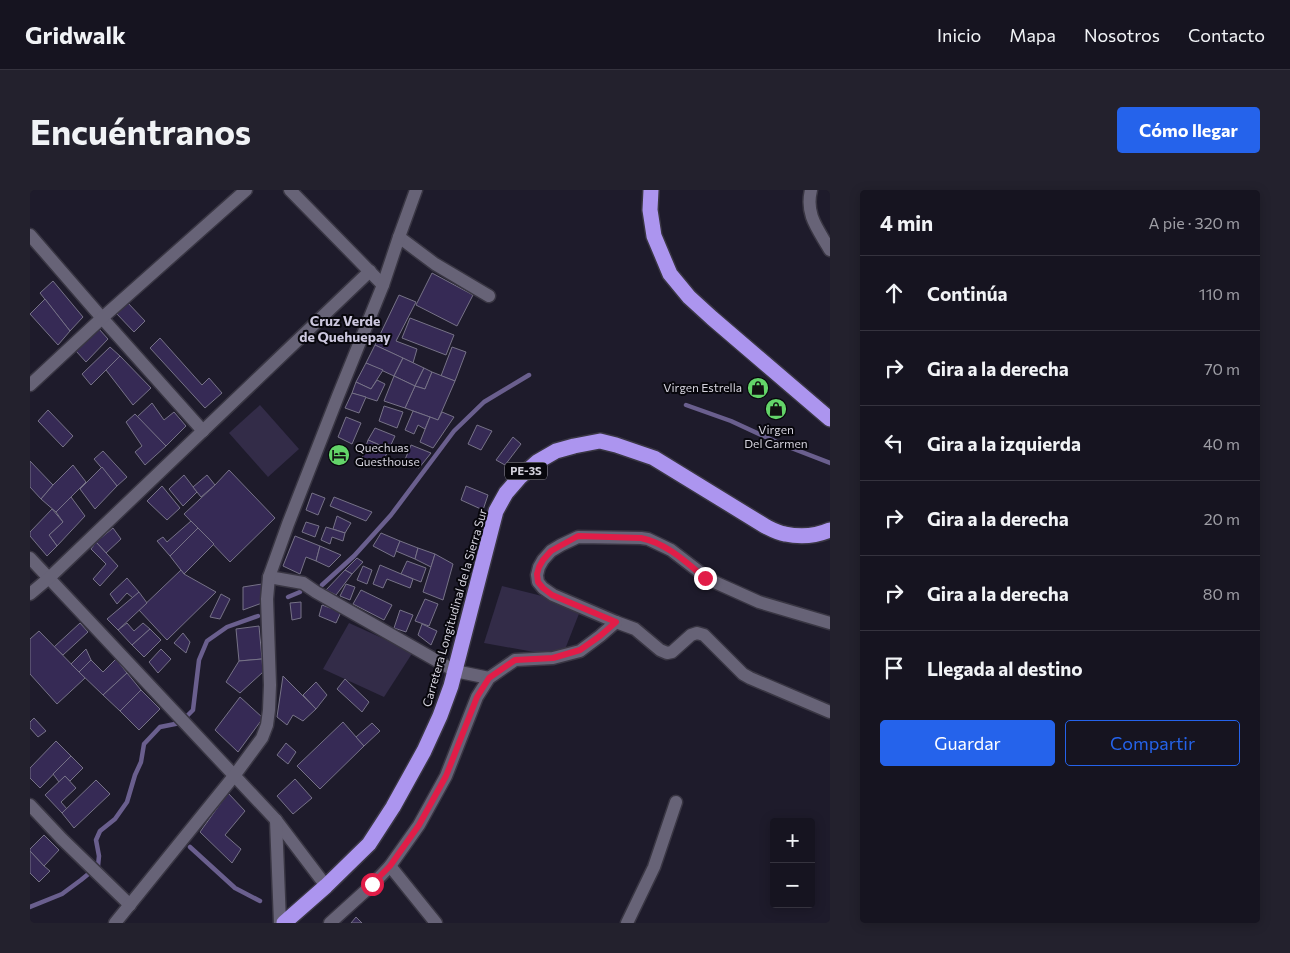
<!DOCTYPE html>
<html lang="es">
<head>
<meta charset="utf-8">
<style>
  :root { --surface:#161420; --page:#23212d; --text:#f1f3f6; --muted:#9e9ea5; --line:#35333e; --accent:#2563eb }
  body { margin:0; font-family:Commissioner,sans-serif; background:var(--page); color:var(--text) }
  .controls { position:absolute; right:15px; bottom:15px; display:grid; overflow:hidden; border-radius:5px; box-shadow:0 2px 12px #0003 }
  .controls button { width:45px; height:45px; display:grid; place-items:center; padding:0; border:0; border-bottom:1px solid var(--line); background:var(--surface); color:var(--text); font:25px sans-serif }
  .stop { position:absolute; width:15px; height:15px; margin:-11px; border:4px solid #e11d48; border-radius:50%; background:#fff }
  .stop.end { background:#e11d48; border-color:#fff; box-shadow:0 1px 5px #0008 }
  .list { margin:0; padding:0; list-style:none }
  h2 { display:flex; justify-content:space-between; align-items:center; height:65px; margin:0; padding:0 20px; font-size:21px }
  h2 small { font-size:16px; font-weight:400; color:var(--muted) }
  .list li { display:grid; grid-template-columns:32px 1fr auto; gap:15px; align-items:center; box-sizing:border-box; height:75px; padding:0 20px; border-top:1px solid var(--line) }
  .list b { display:block; font-size:19px; white-space:nowrap }
  .list em { font-size:16px; font-style:normal; color:var(--muted) }
  .actions { display:flex; gap:10px; padding:15px 20px }
  .actions a { flex:1; padding:11px 0; border:1px solid var(--accent); border-radius:5px; text-align:center; font-size:18px; color:var(--accent) }
  .actions .main { background:var(--accent); color:#fff }
  .icon { flex:none; width:28px; height:28px; fill:none; stroke:currentColor; stroke-width:2; stroke-linecap:round; stroke-linejoin:round }
  .map { position:relative; flex:none; width:800px; height:733px; overflow:hidden; border-radius:5px }
  header { display:flex; align-items:center; gap:30px; box-sizing:border-box; height:70px; padding:0 25px; background:var(--surface); border-bottom:1px solid var(--line) }
  header strong { font-size:24px }
  nav { display:flex; gap:28px; margin-inline-start:auto; font-size:18px }
  .intro { display:flex; align-items:center; justify-content:space-between; box-sizing:border-box; height:120px; padding:0 30px }
  h1 { margin:0; font-size:35px }
  .button { padding:12px 22px; border-radius:5px; background:var(--accent); color:#fff; font-size:18px; font-weight:700 }
  main { display:flex; gap:30px; padding:0 30px }
  aside { flex:1; background:var(--surface); border-radius:5px; box-shadow:0 2px 12px #0003 }
  .map>svg:first-child { display:block }
</style>
</head>
<body>
<header>
<strong>Gridwalk</strong>
<nav><a>Inicio</a><a>Mapa</a><a>Nosotros</a><a>Contacto</a></nav>
</header>
<div class="intro"><h1>Encuéntranos</h1><a class="button">Cómo llegar</a></div>
<main>
<div class="map">
<svg width="800" height="733" viewBox="0 0 800 733">
  <rect width="100%" height="100%" fill="#1e1b2b"/>
  <g fill="#332c48">
    <polygon points="230,215 269,259 238,287 199,243"/>
    <polygon points="472,396 552,416 532,467 454,453"/>
    <polygon points="319,433 383,462 354,507 293,479"/>
  </g>
  <g fill="none" stroke-linecap="round" stroke-linejoin="round">
    <g stroke="#6a5f8e" stroke-width="4.5">
      <polyline points="656,215 701,231 751,254 800,273"/>
      <polyline points="292,395 324,366 361,325 424,241 454,212 499,185"/>
      <polyline points="258,407 270,402"/>
      <polyline points="160,657 205,698 230,711"/>
      <polyline points="0,717 32,704 51,690 68,676 69,666 66,650 70,641 85,629 97,612 105,585 111,572 114,554 130,537 150,533 163,520 169,470 177,451 197,437 228,426"/>
    </g>
  </g>
  <g fill="#362a55" stroke="#767287">
    <polygon points="402,83 443,105 427,136 386,115"/>
    <polygon points="23,91 53,127 40,141 10,103"/>
    <polygon points="369,105 386,112 366,151 387,159 383,173 345,155"/>
    <polygon points="15,109 40,141 28,155 0,124"/>
    <polygon points="97,112 115,131 104,142 86,123"/>
    <polygon points="380,128 424,145 416,165 372,148"/>
    <polygon points="69,139 78,149 56,172 46,161"/>
    <polygon points="130,148 172,195 179,188 192,203 175,218 120,158"/>
    <polygon points="345,155 373,168 364,186 336,173"/>
    <polygon points="80,157 90,166 61,195 52,184"/>
    <polygon points="422,157 436,162 425,191 411,186"/>
    <polygon points="90,166 121,198 103,215 76,180"/>
    <polygon points="373,168 394,178 385,196 364,186"/>
    <polygon points="336,173 353,180 341,199 326,192"/>
    <polygon points="394,178 402,182 395,199 385,196"/>
    <polygon points="402,182 425,191 408,230 375,218 385,196 395,199"/>
    <polygon points="364,186 385,196 375,218 354,211"/>
    <polygon points="347,190 355,194 347,211 322,203 326,192 341,199"/>
    <polygon points="322,203 336,207 329,223 315,218"/>
    <polygon points="122,213 134,230 144,222 156,236 136,256 107,227"/>
    <polygon points="354,216 373,222 367,238 349,231"/>
    <polygon points="18,220 43,246 33,257 8,231"/>
    <polygon points="383,221 400,227 395,239 388,235 384,244 375,240"/>
    <polygon points="412,222 424,227 403,258 390,252 400,227 408,230"/>
    <polygon points="105,224 136,256 115,275 105,262 112,256 96,232"/>
    <polygon points="316,227 331,233 322,254 308,247"/>
    <polygon points="447,235 462,241 451,260 438,254"/>
    <polygon points="345,238 365,246 359,259 338,250"/>
    <polygon points="483,247 491,254 475,275 466,270"/>
    <polygon points="338,250 359,259 351,275 332,268"/>
    <polygon points="381,255 401,263 389,278 374,272"/>
    <polygon points="73,261 97,287 87,296 64,269"/>
    <polygon points="0,271 23,295 11,309 0,297"/>
    <polygon points="43,275 56,292 26,322 11,309 23,295"/>
    <polygon points="72,277 87,296 65,319 50,299"/>
    <polygon points="199,280 245,328 200,372 154,324 185,295"/>
    <polygon points="154,285 167,302 153,316 139,299"/>
    <polygon points="177,285 185,295 171,307 163,297"/>
    <polygon points="132,296 150,318 137,330 117,311"/>
    <polygon points="436,296 458,305 453,320 431,310"/>
    <polygon points="282,303 295,308 288,325 276,320"/>
    <polygon points="41,307 55,326 27,356 19,345 33,332 26,322"/>
    <polygon points="304,307 342,322 336,331 300,316"/>
    <polygon points="22,319 33,332 19,345 27,356 17,366 0,346 0,342"/>
    <polygon points="307,326 321,333 315,343 303,339"/>
    <polygon points="161,331 168,338 140,366 127,351 133,347 137,352"/>
    <polygon points="276,332 289,336 285,347 272,342"/>
    <polygon points="296,337 315,343 313,351 302,347 300,354 291,350"/>
    <polygon points="83,338 91,349 76,363 66,352"/>
    <polygon points="168,338 184,354 154,384 140,366"/>
    <polygon points="351,343 370,351 364,367 343,356"/>
    <polygon points="265,346 290,356 286,371 276,367 270,384 253,376"/>
    <polygon points="370,351 388,358 385,369 366,361"/>
    <polygon points="66,352 88,376 70,396 63,389 76,374 61,359"/>
    <polygon points="290,356 311,365 299,377 286,371"/>
    <polygon points="388,358 405,364 401,377 385,369"/>
    <polygon points="405,364 423,374 413,410 393,402"/>
    <polygon points="327,368 333,372 322,384 315,380"/>
    <polygon points="377,371 396,378 391,392 371,384"/>
    <polygon points="350,375 383,389 380,398 357,389 353,398 343,394"/>
    <polygon points="333,376 342,380 337,394 327,390"/>
    <polygon points="151,380 154,384 186,402 137,450 109,420"/>
    <polygon points="315,380 322,384 306,405 296,400"/>
    <polygon points="97,388 109,402 103,408 97,403 87,414 80,404"/>
    <polygon points="232,394 232,413 213,420 213,397"/>
    <polygon points="316,394 325,397 320,410 310,406"/>
    <polygon points="331,400 362,415 354,430 323,414"/>
    <polygon points="109,402 117,413 88,440 77,429"/>
    <polygon points="191,404 200,409 190,429 180,427"/>
    <polygon points="395,409 408,414 399,436 385,431"/>
    <polygon points="271,412 271,428 262,430 260,413"/>
    <polygon points="292,415 311,422 306,433 289,426"/>
    <polygon points="370,420 383,425 376,442 364,438"/>
    <polygon points="50,433 58,442 33,465 24,457"/>
    <polygon points="97,433 104,441 113,433 120,439 102,455 88,440"/>
    <polygon points="392,434 407,441 401,455 388,445"/>
    <polygon points="229,436 232,469 209,471 206,439"/>
    <polygon points="120,439 131,450 114,467 102,455"/>
    <polygon points="9,441 55,488 27,514 0,484 0,449"/>
    <polygon points="153,443 160,452 156,463 144,453"/>
    <polygon points="56,459 61,470 49,482 41,474"/>
    <polygon points="131,459 141,469 128,483 119,472"/>
    <polygon points="86,469 97,483 73,505 49,482 61,470 73,482"/>
    <polygon points="232,469 233,482 210,503 196,492 209,471"/>
    <polygon points="97,483 111,500 90,521 73,505"/>
    <polygon points="253,486 286,519 273,531 263,525 257,535 247,527"/>
    <polygon points="315,489 339,512 332,522 307,499"/>
    <polygon points="286,492 297,505 286,519 273,505"/>
    <polygon points="111,500 130,519 109,540 90,521"/>
    <polygon points="210,507 233,528 208,562 185,540"/>
    <polygon points="4,528 16,541 8,547 0,538 0,532"/>
    <polygon points="313,532 334,556 290,599 267,576"/>
    <polygon points="342,533 350,541 334,556 326,547"/>
    <polygon points="26,551 41,566 10,598 0,588 0,578"/>
    <polygon points="256,553 266,562 258,574 247,565"/>
    <polygon points="41,566 53,578 40,591 35,586 29,592 23,584"/>
    <polygon points="35,586 46,598 31,612 37,619 32,623 15,605"/>
    <polygon points="265,589 282,608 263,624 247,606"/>
    <polygon points="66,590 80,604 44,638 32,623"/>
    <polygon points="198,603 215,621 195,645 211,659 202,673 170,642"/>
    <polygon points="14,645 29,660 14,676 0,661 0,659"/>
    <polygon points="0,661 14,676 20,681 9,692 0,683"/>
    <polygon points="326,727 332,733 321,733"/>
  </g>
  <g fill="none" stroke-linecap="round" stroke-linejoin="round">
    <g stroke="#393643" stroke-width="15">
      <g id="street">
        <path d="M781,0C775,25 788,39 800,60"/>
        <polyline points="0,45 72,128 173,241"/>
        <polyline points="369,47 405,74 459,106"/>
        <polyline points="0,195 72,128 216,0"/>
        <polyline points="0,368 246,630 296,696"/>
        <polyline points="239,387 273,393 286,402 425,481 459,488"/>
        <polyline points="0,404 19,388 340,81"/>
        <polyline points="586,432 605,439 630,460 637,463 642,462 661,445 667,443 674,445 713,484 720,488 800,522"/>
        <polyline points="0,615 32,649 100,715"/>
        <polyline points="246,630 250,733"/>
        <polyline points="360,676 406,733"/>
        <polyline points="300,733 343,694 360,676 389,635 416,586 447,507 459,488 485,470 523,468 550,461 570,446 586,432 523,405 513,398 508,392 507,385 509,377 513,370 521,361 531,355 548,347 611,348 618,349 641,360 680,390 729,412 800,433"/>
        <polyline points="597,733 624,677 646,612"/>
      </g>
    </g>
    <g stroke="#393643" stroke-width="15">
      <g id="secondary">
        <polyline points="260,0 353,95"/>
        <polyline points="85,733 204,586 232,548 237,535 239,520 240,495 237,409 239,387 258,334 308,206 353,95 369,47 386,0"/>
      </g>
    </g>
    <g stroke="#393643" stroke-width="18">
      <g id="highway">
        <polyline points="621,0 620,20 624,46 640,84 659,107 682,128 800,229"/>
        <path d="M254,733L296,696L339,654L363,617L394,561L410,526L421,496L466,321L476,303L489,288L507,272L526,261L544,256L570,251L586,255L624,268L735,336C741,339 748,343 755,344C769,347 786,346 800,340"/>
      </g>
    </g>
    <use href="#street" stroke="#676377" stroke-width="12"/>
    <use href="#secondary" stroke="#676377" stroke-width="12"/>
    <use href="#highway" stroke="#ac95ef" stroke-width="15"/>
  </g>
  <g fill="none" stroke-linecap="round" stroke-linejoin="round">
    <path stroke="#e11d48" stroke-width="6" d="M342,694L360,676L389,635L416,586L447,507L459,488L485,470L523,468L550,460L570,446L586,432L522,405L513,398L508,392L507,384L509,377L513,370L521,361L548,346L611,348C636,353 656,372 675,388"/>
  </g>
  <defs>
    <g id="shop-disc" transform="scale(1.125)"><circle r="9.5" fill="#63d469" stroke="#08070d"/><path d="M-5-2.5h2.3a2.7 3.5 0 0 1 5.4 0H5L5.5 6h-11ZM-1.5-2.5h3a1.5 2.3 0 0 0-3 0Z" fill="#111"/></g>
    <g id="hotel-disc" transform="scale(1.125)"><circle r="9.5" fill="#63d469" stroke="#08070d"/><path d="M-6-4.5h1.5V1H6V5H4.5V3h-9V5H-6ZM-4 0a1.8 1.8 0 1 1 3.6 0ZM.5 0V-2.5h3Q6-2.5 6 0Z" fill="#111"/></g>
  </defs>
  <g fill-rule="evenodd">
    <use href="#shop-disc" x="728" y="198"/>
    <use href="#shop-disc" x="746" y="219"/>
    <use href="#hotel-disc" x="309" y="265"/>
  </g>
  <g text-anchor="middle" stroke-width="4" stroke-linejoin="round" paint-order="stroke">
    <rect fill="#08070d" stroke="#96949e" stroke-width="1" x="475" y="272.5" width="42" height="17" rx="4"/>
    <g font-size="11" font-weight="bold" fill="#d3d1dc">
      <text x="496" y="285">PE-3S</text>
    </g>
    <g font-size="12" fill="#d3d1dc" stroke="#08070d" text-anchor="end">
      <text x="712" y="202">Virgen Estrella</text>
      <text x="746" y="244" text-anchor="middle">Virgen<tspan x="746" dy="14">Del Carmen</tspan></text>
      <text x="325" y="262" text-anchor="start">Quechuas<tspan x="325" dy="14">Guesthouse</tspan></text>
    </g>
    <g font-size="12" fill="#d3d1dc" stroke="#08070d">
      <text transform="translate(425 418) rotate(-74)" y="4">Carretera Longitudinal de la Sierra Sur</text>
    </g>
    <g font-size="14" font-weight="bold" fill="#cdc8df" stroke="#08070d">
      <text x="315" y="136">Cruz Verde<tspan x="315" dy="16">de Quehuepay</tspan></text>
    </g>
  </g>
</svg>
<div class="controls">
<button>+</button>
<button>−</button>
</div>
<div class="stop" style="left:342px;top:694px"></div>
<div class="stop end" style="left:675px;top:388px"></div>
</div>
<aside>
<h2>4 min<small>A pie · 320 m</small></h2>
<ul class="list">
<li><svg class="icon" aria-label="ahead" viewBox="0 0 24 24"><path d="M12 20V5M6 11l6-6 6 6"/></svg><div><b>Continúa</b></div><em>110 m</em></li>
<li><svg class="icon" aria-label="right" viewBox="0 0 24 24"><path d="M7 20v-9h11M14 6l5 5-5 5"/></svg><div><b>Gira a la derecha</b></div><em>70 m</em></li>
<li><svg class="icon" aria-label="left" viewBox="0 0 24 24"><path d="M17 20v-9H6M10 6l-5 5 5 5"/></svg><div><b>Gira a la izquierda</b></div><em>40 m</em></li>
<li><svg class="icon" aria-label="right" viewBox="0 0 24 24"><path d="M7 20v-9h11M14 6l5 5-5 5"/></svg><div><b>Gira a la derecha</b></div><em>20 m</em></li>
<li><svg class="icon" aria-label="right" viewBox="0 0 24 24"><path d="M7 20v-9h11M14 6l5 5-5 5"/></svg><div><b>Gira a la derecha</b></div><em>80 m</em></li>
<li><svg class="icon" aria-label="arrive" viewBox="0 0 24 24"><path d="M6 21V4h12l-3 4 3 4H6"/></svg><div><b>Llegada al destino</b></div></li>
</ul>
<div class="actions"><a class="main">Guardar</a><a>Compartir</a></div>
</aside>
</main>
</body>
</html>
